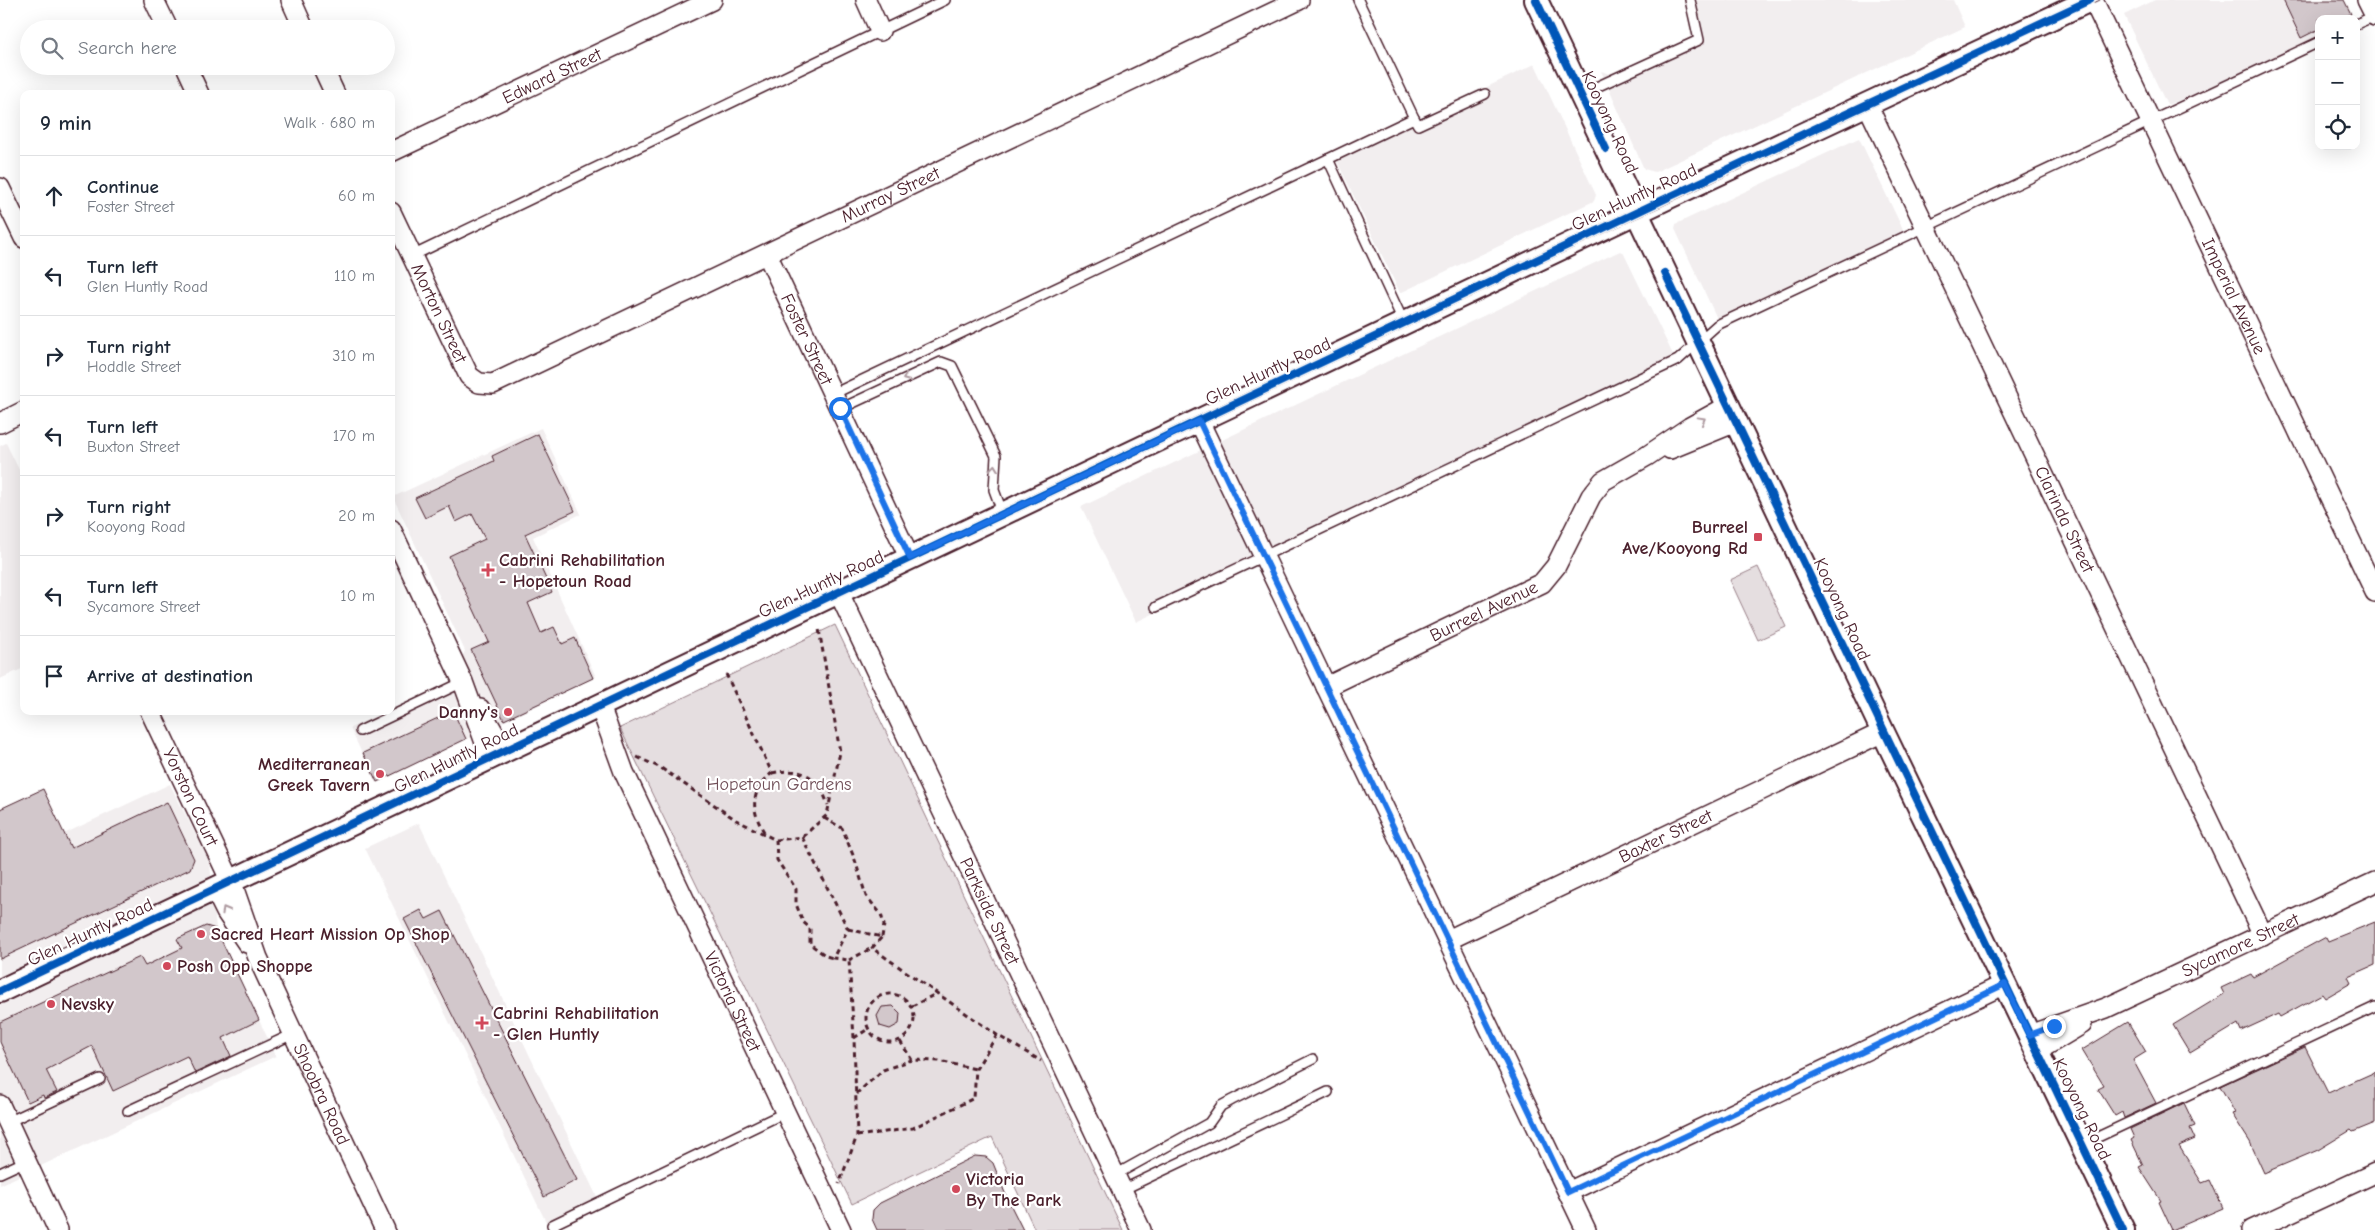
<!DOCTYPE html>
<html lang="en">
<head>
<meta charset="utf-8">
<style>
  :root { --surface:#fff; --page:#f2f2f3; --text:#1f2937; --muted:#747a83; --line:#e0e1e3 }
  body { margin:0; font-family:"Comic Neue",sans-serif; background:var(--page); color:var(--text) }
  .controls { position:absolute; right:15px; top:15px; display:grid; overflow:hidden; border-radius:10px; box-shadow:0 5px 20px #0002 }
  .controls button { width:45px; height:45px; display:grid; place-items:center; padding:0; border:0; border-bottom:1px solid var(--line); background:var(--surface); color:var(--text); font:25px sans-serif }
  .stop { position:absolute; width:15px; height:15px; margin:-11px; border:4px solid #1a73e8; border-radius:50%; background:#fff }
  .stop.end { background:#1a73e8; border-color:#fff; box-shadow:0 1px 5px #0008 }
  .list { margin:0; padding:0; list-style:none }
  h2 { display:flex; justify-content:space-between; align-items:center; height:65px; margin:0; padding:0 20px; font-size:21px }
  h2 small { font-size:16px; font-weight:400; color:var(--muted) }
  .list li { display:grid; grid-template-columns:32px 1fr auto; gap:15px; align-items:center; box-sizing:border-box; height:80px; padding:0 20px; border-top:1px solid var(--line) }
  .list b { display:block; font-size:19px; white-space:nowrap }
  .list p { margin:0; font-size:16px; white-space:nowrap; color:var(--muted) }
  .list em { font-size:16px; font-style:normal; color:var(--muted) }
  .icon { flex:none; width:28px; height:28px; fill:none; stroke:currentColor; stroke-width:2; stroke-linecap:round; stroke-linejoin:round }
  .map { position:relative; flex:none; width:2375px; height:1230px; overflow:hidden }
  .search { position:absolute; background:var(--surface); box-shadow:0 5px 20px #0002; left:20px; top:20px; width:375px; height:55px; display:flex; align-items:center; gap:12px; box-sizing:border-box; padding:0 18px; border-radius:28px; color:var(--muted); font-size:19px }
  .panel { position:absolute; background:var(--surface); box-shadow:0 5px 20px #0002; left:20px; top:90px; width:375px; height:625px; border-radius:10px }
  .map>svg:first-child { display:block }
</style>
</head>
<body>
<div class="map">
<svg width="2375" height="1230" viewBox="0 0 2375 1230">
  <rect width="100%" height="100%" fill="#fff"/>
  <filter id="ink" filterUnits="userSpaceOnUse"><feTurbulence type="fractalNoise" baseFrequency=".02" numOctaves="2"/><feDisplacementMap in="SourceGraphic" scale="10" xChannelSelector="R" yChannelSelector="G"/><feConvolveMatrix kernelMatrix="1 2 1 2 8 2 1 2 1" color-interpolation-filters="sRGB"/></filter>
  <g filter="url(#ink)">
    <g fill="#f2eeef">
      <polygon points="1695,0 1953,0 1965,27 1655,172 1644,169 1601,71 1611,74 1691,37 1686,4"/>
      <polygon points="2155,0 2344,0 2353,19 2319,19 2319,44 2167,105 2124,15"/>
      <polygon points="1535,64 1596,195 1594,201 1400,293 1336,159"/>
      <polygon points="1859,138 1908,240 1721,327 1675,229 1676,224"/>
      <polygon points="1620,251 1623,252 1678,365 1136,622 1081,507"/>
      <polygon points="541,428 581,514 533,537 596,677 376,783 350,728 448,684 465,651 393,497"/>
      <polygon points="6,443 24,480 24,668 0,679 0,446"/>
      <polygon points="170,784 210,863 216,929 276,1056 0,1185 0,864"/>
      <polygon points="419,823 597,1197 546,1222 365,848"/>
    </g>
    <g fill="#e5dee0" stroke="#987e86">
      <polygon points="1758,567 1786,627 1758,640 1730,580"/>
      <polygon points="835,625 1123,1230 1035,1230 992,1137 852,1204 620,728"/>
    </g>
    <g fill="#d2c7cb" stroke="#4a1f2b">
      <polygon points="2283,0 2344,0 2351,14 2341,19 2319,19 2319,29 2301,38"/>
      <polygon points="538,434 575,511 525,534 552,592 528,603 541,633 554,627 562,644 575,638 593,678 504,720 471,650 489,642 449,556 485,539 472,514 456,522 449,506 425,518 415,498 494,461 492,456"/>
      <polygon points="453,711 466,739 377,782 363,753"/>
      <polygon points="43,789 71,848 167,802 194,859 190,869 0,959 0,809"/>
      <polygon points="421,910 426,919 442,911 577,1180 544,1197 404,919"/>
      <polygon points="2375,922 2375,965 2348,977 2351,983 2325,998 2322,994 2280,1017 2278,1014 2241,1031 2238,1024 2190,1053 2173,1025 2224,994 2221,988 2251,974 2253,977 2326,937 2328,941"/>
      <polygon points="206,926 216,929 259,1020 223,1038 231,1056 195,1073 187,1056 113,1091 92,1046 46,1070 57,1092 44,1098 43,1095 28,1102 0,1042 0,1022 140,957 145,966 182,948 177,939"/>
      <polygon points="893,1006 900,1013 899,1024 890,1029 880,1026 877,1016 882,1007"/>
      <polygon points="2128,1022 2146,1052 2133,1060 2156,1103 2124,1118 2122,1112 2115,1116 2098,1089 2104,1086 2082,1050"/>
      <polygon points="2305,1047 2328,1093 2375,1072 2375,1123 2353,1132 2351,1130 2318,1150 2264,1173 2250,1142 2232,1114 2235,1113 2220,1086"/>
      <polygon points="2184,1103 2195,1126 2190,1128 2195,1139 2179,1146 2202,1183 2210,1180 2223,1208 2172,1230 2159,1202 2161,1201 2139,1167 2143,1165 2131,1140 2134,1138 2130,1129"/>
      <polygon points="975,1156 986,1157 993,1163 1007,1198 1023,1230 877,1230 872,1219 873,1210 880,1203"/>
    </g>
    <g fill="none" stroke-linecap="round" stroke-linejoin="round">
      <g stroke="#4a1f2b" stroke-width="12">
        <g id="service">
          <polyline points="2356,24 2375,16"/>
          <polyline points="1581,94 1699,40 1690,0"/>
          <polyline points="1414,118 1418,125 1485,94"/>
          <polyline points="1328,159 1414,118 1358,0"/>
          <polyline points="412,256 945,0"/>
          <polyline points="833,394 1328,159 1404,323"/>
          <polyline points="840,409 941,362 952,366 996,456 994,490 1003,514"/>
          <polyline points="1156,607 1678,360 1717,325 2319,42"/>
          <polyline points="360,731 463,682"/>
          <polyline points="128,1111 293,1034"/>
          <polyline points="8,1122 100,1079"/>
          <polyline points="2083,1144 2375,1007"/>
          <polyline points="0,1173 26,1161"/>
          <polyline points="1115,1175 1209,1123 1221,1106 1232,1100 1313,1059"/>
          <polyline points="1122,1190 1328,1092"/>
          <polyline points="555,1230 552,1225 786,1112"/>
        </g>
      </g>
      <g stroke="#4a1f2b" stroke-width="22">
        <g id="minor">
          <polyline points="154,0 168,29"/>
          <polyline points="291,0 304,29"/>
          <polyline points="866,0 880,31"/>
          <path id="s1" d="M2093,0L2375,592"/>
          <polyline points="2367,0 2375,16"/>
          <polyline points="186,66 199,94"/>
          <polyline points="322,66 335,94"/>
          <path id="s2" d="M1867,104L2263,935"/>
          <path id="s3" d="M391,152L712,0"/>
          <polyline points="0,188 24,238"/>
          <path id="s4" d="M391,212L469,376L479,383L493,384L1299,0"/>
          <path id="s5" d="M767,254L910,559"/>
          <polyline points="1199,421 1586,1230"/>
          <polyline points="0,423 24,411"/>
          <polyline points="1670,449 1736,422"/>
          <polyline points="391,529 463,682 491,759"/>
          <path id="s6" d="M839,593L1141,1230"/>
          <path id="s7" d="M1326,687L1542,583L1556,566L1591,496L1603,481L1647,456L1690,427L1728,406"/>
          <path id="s8" d="M600,706L624,772L841,1230"/>
          <polyline points="480,709 505,752"/>
          <path id="s9" d="M150,711L233,886L258,958L385,1230"/>
          <polyline points="215,890 226,912 247,943"/>
          <path id="s10" d="M1448,940L1883,732"/>
          <path id="s11" d="M2029,1035L2106,1008L2375,882"/>
          <polyline points="2037,1051 2082,1024"/>
          <polyline points="0,1105 58,1230"/>
          <polyline points="1568,1192 2005,984"/>
          <polyline points="2252,1230 2375,1173"/>
        </g>
      </g>
      <g stroke="#4a1f2b" stroke-width="26">
        <g id="tertiary">
          <polyline points="1536,0 1883,732 2123,1230"/>
          <polyline points="0,991 1671,196 2090,0"/>
        </g>
      </g>
      <g stroke="#4a1f2b" stroke-width="3" stroke-dasharray="5 4" stroke-linecap="butt">
        <path d="M726,674L772,773C750,791 750,811 766,835"/>
        <polyline points="637,757 661,768 736,820 776,840 802,837 827,815 840,752 819,629"/>
        <path d="M772,773C802,767 818,775 828,805"/>
        <polyline points="824,818 842,828 855,860 866,896 881,914 884,925 882,937"/>
        <polyline points="802,837 848,929 833,958 849,960 854,1038 857,1136 839,1184"/>
        <polyline points="776,840 777,860 796,889 796,904 803,922 810,928 810,944 826,956 833,958"/>
        <polyline points="848,929 882,937 872,948 997,1035 1041,1061"/>
        <polyline points="849,960 872,948"/>
        <circle cx="890" cy="1018" r="24"/>
        <polyline points="912,1006 938,993"/>
        <polyline points="854,1038 868,1029"/>
        <polyline points="900,1041 912,1060 939,1061 976,1069"/>
        <polyline points="856,1094 883,1070 912,1060"/>
        <polyline points="857,1136 913,1128 974,1098 976,1069 997,1035"/>
      </g>
      <use href="#service" stroke="#fff" stroke-width="9"/>
      <use href="#minor" stroke="#fff" stroke-width="19"/>
      <use href="#tertiary" stroke="#fff" stroke-width="22"/>
      <g stroke="#4a1f2b" stroke-width="1">
        <polyline points="0,986 1605,222 2079,0"/>
        <polyline points="0,996 1609,231 2100,0"/>
      </g>
      <g stroke="#fff" stroke-width="11">
        <g id="cycleway">
          <polyline points="1536,0 1606,149"/>
          <polyline points="1665,273 2123,1230"/>
          <polyline points="0,991 1671,196 2090,0"/>
        </g>
      </g>
      <use href="#cycleway" stroke="#0057b8" stroke-width="8"/>
    </g>
    <defs><path id="oneway-chevron" d="M-2-3.5L2.5 0L-2 3.5" fill="none" stroke-width="1.6" stroke-linecap="round" stroke-linejoin="round" transform="scale(1.25)"/></defs>
    <g stroke="#ae9aa0">
      <use href="#oneway-chevron" transform="translate(906 378) rotate(155)"/>
      <use href="#oneway-chevron" transform="translate(1702 420) rotate(-29)"/>
      <use href="#oneway-chevron" transform="translate(994 468) rotate(-84)"/>
      <use href="#oneway-chevron" transform="translate(225 910) rotate(-120)"/>
    </g>
  </g>
  <g fill="none" stroke-linecap="round" stroke-linejoin="round" filter="url(#ink)">
    <polyline stroke="#1a73e8" stroke-width="6" points="840,408 910,558 1199,421 1568,1192 2005,984 2029,1035 2054,1026"/>
  </g>
  <g fill="#d1495b" stroke="#fff" stroke-width="2">
    <rect x="1753" y="532" width="10" height="10" rx="2.5"/>
    <path d="M485.5 562.5h5v5h5v5h-5v5h-5v-5h-5v-5h5z"/>
    <circle cx="508" cy="712" r="5"/>
    <circle cx="380" cy="774" r="5"/>
    <circle cx="201" cy="934" r="5"/>
    <circle cx="167" cy="966" r="5"/>
    <circle cx="51" cy="1004" r="5"/>
    <path d="M479.5 1015.5h5v5h5v5h-5v5h-5v-5h-5v-5h5z"/>
    <circle cx="956" cy="1189" r="5"/>
  </g>
  <g text-anchor="middle" stroke-width="4.5" stroke-linejoin="round" paint-order="stroke">
    <g font-size="18" fill="#4a1f2b" stroke="#fff">
      <text dy="6" stroke="none"><textPath href="#s3" startOffset="178">Edward Street</textPath></text>
      <text transform="translate(1610 122) rotate(65)" y="6">Kooyong Road</text>
      <text dy="6" stroke="none"><textPath href="#s4" startOffset="648">Murray Street</textPath></text>
      <text transform="translate(1634 197) rotate(-25)" y="6">Glen Huntly Road</text>
      <text dy="6" stroke="none"><textPath href="#s1" startOffset="328">Imperial Avenue</textPath></text>
      <text dy="6" stroke="none"><textPath href="#s4" startOffset="112">Morton Street</textPath></text>
      <text dy="6" stroke="none"><textPath href="#s5" startOffset="94">Foster Street</textPath></text>
      <text transform="translate(1268 371) rotate(-25)" y="6">Glen Huntly Road</text>
      <text dy="6" stroke="none"><textPath href="#s2" startOffset="460">Clarinda Street</textPath></text>
      <text transform="translate(821 584) rotate(-25)" y="6">Glen Huntly Road</text>
      <text transform="translate(1842 609) rotate(65)" y="6">Kooyong Road</text>
      <text dy="6" stroke="none"><textPath href="#s7" startOffset="175">Burreel Avenue</textPath></text>
      <text transform="translate(456 758) rotate(-26)" y="6">Glen Huntly Road</text>
      <text dy="6" stroke="none"><textPath href="#s9" startOffset="95">Yorston Court</textPath></text>
      <text dy="6" stroke="none"><textPath href="#s10" startOffset="241">Baxter Street</textPath></text>
      <text dy="6" stroke="none"><textPath href="#s6" startOffset="352">Parkside Street</textPath></text>
      <text transform="translate(90 932) rotate(-25)" y="6">Glen Huntly Road</text>
      <text dy="6" stroke="none"><textPath href="#s11" startOffset="230">Sycamore Street</textPath></text>
      <text dy="6" stroke="none"><textPath href="#s8" startOffset="324">Victoria Street</textPath></text>
      <text dy="6" stroke="none"><textPath href="#s9" startOffset="420">Shoobra Road</textPath></text>
      <text transform="translate(2082 1109) rotate(64)" y="6">Kooyong Road</text>
    </g>
    <g font-size="18" font-weight="bold" fill="#4a1f2b" stroke="#fff" text-anchor="start">
      <text x="1748" y="533" text-anchor="end">Burreel<tspan x="1748" dy="21">Ave/Kooyong Rd</tspan></text>
      <text x="499" y="566">Cabrini Rehabilitation<tspan x="499" dy="21">- Hopetoun Road</tspan></text>
      <text x="498" y="718" text-anchor="end">Danny's</text>
      <text x="370" y="770" text-anchor="end">Mediterranean<tspan x="370" dy="21">Greek Tavern</tspan></text>
      <text x="211" y="940">Sacred Heart Mission Op Shop</text>
      <text x="177" y="972">Posh Opp Shoppe</text>
      <text x="61" y="1010">Nevsky</text>
      <text x="493" y="1019">Cabrini Rehabilitation<tspan x="493" dy="21">- Glen Huntly</tspan></text>
      <text x="966" y="1185">Victoria<tspan x="966" dy="21">By The Park</tspan></text>
    </g>
    <g font-size="18" fill="#714f58" stroke="#fff">
      <text x="779" y="790">Hopetoun Gardens</text>
    </g>
  </g>
</svg>
<div class="controls">
<button>+</button>
<button>−</button>
<button><svg class="icon" aria-label="locate" viewBox="0 0 24 24"><circle cx="12" cy="12" r="6"/><path d="M12 2v4M12 18v4M2 12h4M18 12h4"/></svg></button>
</div>
<div class="stop" style="left:840px;top:408px"></div>
<div class="stop end" style="left:2054px;top:1026px"></div>
<div class="search"><svg class="icon" aria-label="search" viewBox="0 0 24 24"><circle cx="10" cy="10" r="6"/><path d="M15 15l6 6"/></svg>Search here</div>
<section class="panel">
<h2>9 min<small>Walk · 680 m</small></h2>
<ul class="list">
<li><svg class="icon" aria-label="ahead" viewBox="0 0 24 24"><path d="M12 20V5M6 11l6-6 6 6"/></svg><div><b>Continue</b><p>Foster Street</p></div><em>60 m</em></li>
<li><svg class="icon" aria-label="left" viewBox="0 0 24 24"><path d="M17 20v-9H6M10 6l-5 5 5 5"/></svg><div><b>Turn left</b><p>Glen Huntly Road</p></div><em>110 m</em></li>
<li><svg class="icon" aria-label="right" viewBox="0 0 24 24"><path d="M7 20v-9h11M14 6l5 5-5 5"/></svg><div><b>Turn right</b><p>Hoddle Street</p></div><em>310 m</em></li>
<li><svg class="icon" aria-label="left" viewBox="0 0 24 24"><path d="M17 20v-9H6M10 6l-5 5 5 5"/></svg><div><b>Turn left</b><p>Buxton Street</p></div><em>170 m</em></li>
<li><svg class="icon" aria-label="right" viewBox="0 0 24 24"><path d="M7 20v-9h11M14 6l5 5-5 5"/></svg><div><b>Turn right</b><p>Kooyong Road</p></div><em>20 m</em></li>
<li><svg class="icon" aria-label="left" viewBox="0 0 24 24"><path d="M17 20v-9H6M10 6l-5 5 5 5"/></svg><div><b>Turn left</b><p>Sycamore Street</p></div><em>10 m</em></li>
<li><svg class="icon" aria-label="arrive" viewBox="0 0 24 24"><path d="M6 21V4h12l-3 4 3 4H6"/></svg><div><b>Arrive at destination</b></div></li>
</ul>
</section>
</div>
</body>
</html>
